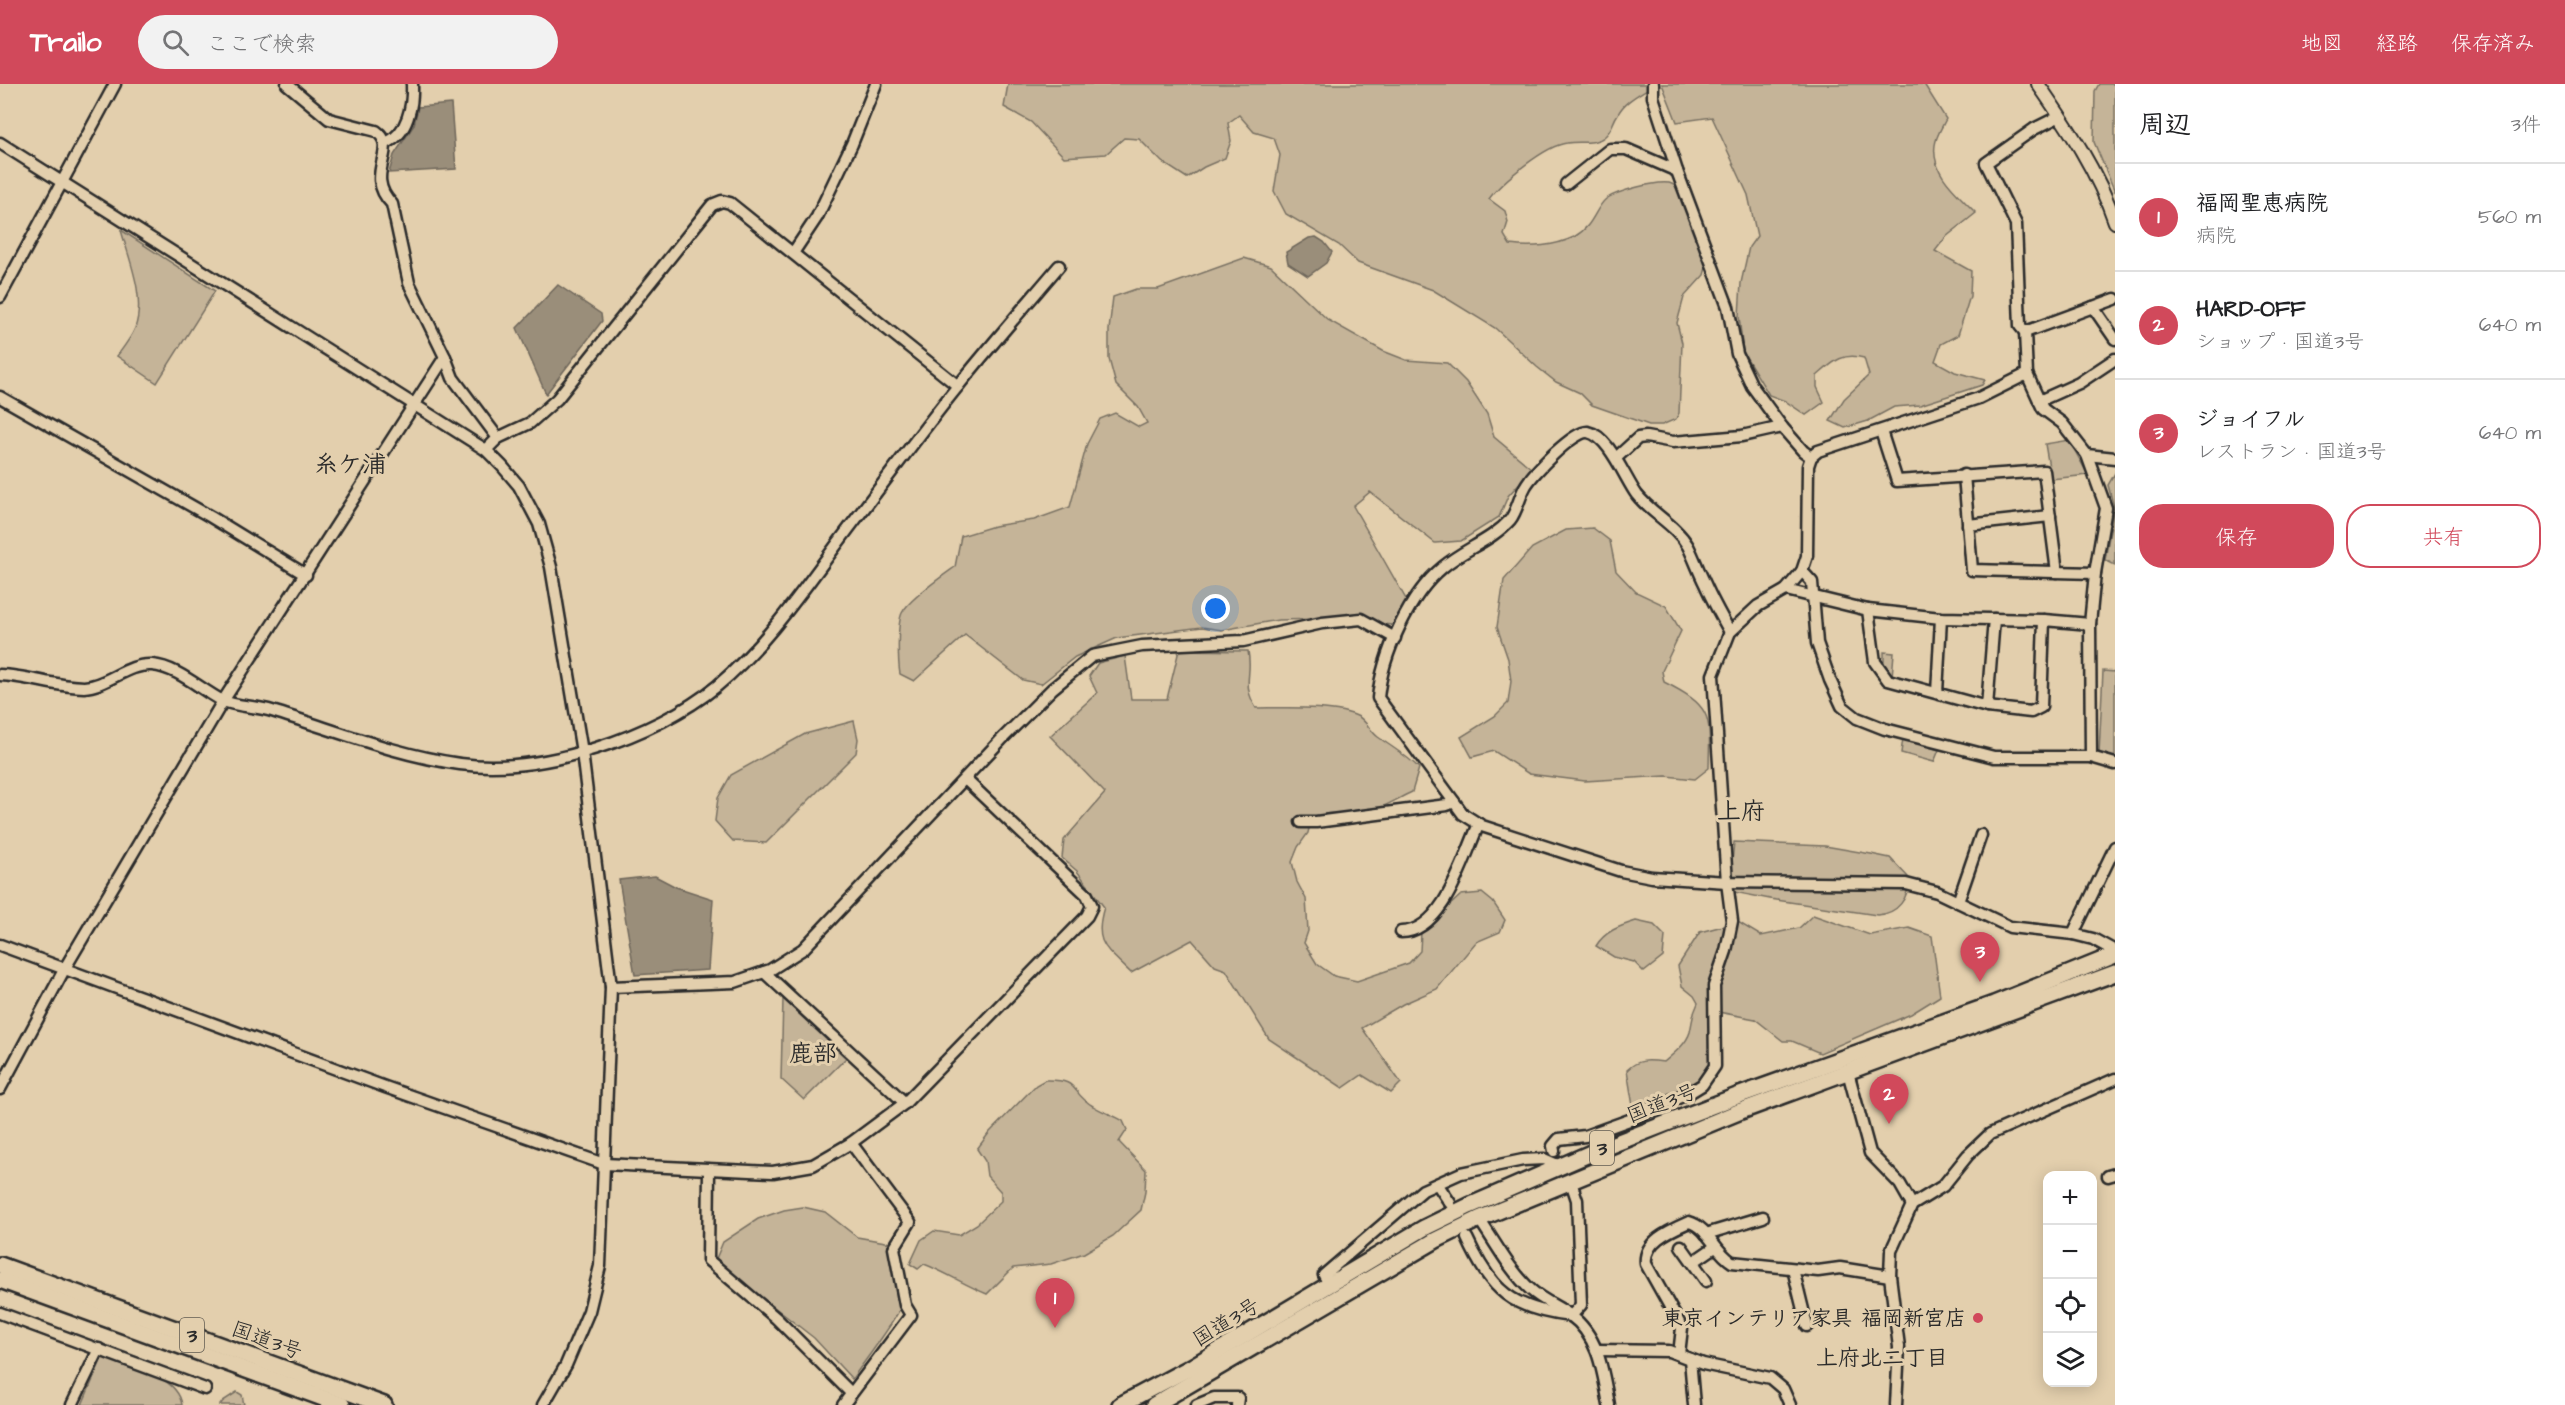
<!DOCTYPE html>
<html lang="ja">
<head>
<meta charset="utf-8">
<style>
  :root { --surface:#fff; --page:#f2f2f2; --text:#202124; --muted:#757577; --line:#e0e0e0; --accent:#d1495b }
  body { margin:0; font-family:"Architects Daughter","Klee One",sans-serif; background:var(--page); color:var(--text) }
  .controls { position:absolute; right:18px; bottom:18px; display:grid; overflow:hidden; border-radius:12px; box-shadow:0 3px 15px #0003 }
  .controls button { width:54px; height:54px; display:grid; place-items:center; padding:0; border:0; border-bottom:2px solid var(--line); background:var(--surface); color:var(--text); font:30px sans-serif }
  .you { position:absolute; left:1216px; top:525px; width:21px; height:21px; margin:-15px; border:4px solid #fff; border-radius:50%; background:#1a73e8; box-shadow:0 0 0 9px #1a73e833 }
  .badge { display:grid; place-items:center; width:39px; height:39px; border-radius:50%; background:var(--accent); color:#fff; font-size:20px; font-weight:700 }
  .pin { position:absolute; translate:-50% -50px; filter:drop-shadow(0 2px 3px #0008) }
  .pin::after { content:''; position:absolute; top:32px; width:21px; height:18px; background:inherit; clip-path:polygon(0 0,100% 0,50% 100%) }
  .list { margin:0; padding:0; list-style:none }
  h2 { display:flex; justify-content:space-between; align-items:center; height:78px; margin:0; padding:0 24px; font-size:26px }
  h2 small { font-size:20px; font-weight:400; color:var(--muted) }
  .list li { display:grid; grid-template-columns:39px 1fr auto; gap:18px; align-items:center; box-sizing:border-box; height:108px; padding:0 24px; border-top:2px solid var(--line) }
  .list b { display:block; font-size:22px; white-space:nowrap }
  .list p { margin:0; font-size:20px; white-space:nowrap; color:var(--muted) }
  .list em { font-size:20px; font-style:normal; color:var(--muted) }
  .actions { display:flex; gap:12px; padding:18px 24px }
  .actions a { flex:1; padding:14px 0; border:2px solid var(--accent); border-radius:24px; text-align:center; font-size:21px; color:var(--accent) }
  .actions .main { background:var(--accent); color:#fff }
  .icon { flex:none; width:33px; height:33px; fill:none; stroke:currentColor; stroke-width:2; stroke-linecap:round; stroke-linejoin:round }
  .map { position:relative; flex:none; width:2115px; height:1321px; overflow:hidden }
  header { display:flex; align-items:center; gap:36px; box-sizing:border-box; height:84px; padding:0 30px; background:var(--accent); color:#fff }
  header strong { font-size:28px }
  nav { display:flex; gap:33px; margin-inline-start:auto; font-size:21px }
  .search { width:420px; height:54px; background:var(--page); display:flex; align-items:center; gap:15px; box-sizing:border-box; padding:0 21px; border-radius:33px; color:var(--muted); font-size:22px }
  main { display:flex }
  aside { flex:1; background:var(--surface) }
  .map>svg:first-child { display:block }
</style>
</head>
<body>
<header>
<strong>Trailo</strong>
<div class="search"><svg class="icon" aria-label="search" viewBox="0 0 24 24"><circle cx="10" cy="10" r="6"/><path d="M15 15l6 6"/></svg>ここで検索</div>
<nav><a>地図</a><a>経路</a><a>保存済み</a></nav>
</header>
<main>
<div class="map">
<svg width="2115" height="1321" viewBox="0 0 2115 1321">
  <rect width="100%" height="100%" fill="#e3cfad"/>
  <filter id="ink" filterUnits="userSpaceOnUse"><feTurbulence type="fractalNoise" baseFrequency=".0167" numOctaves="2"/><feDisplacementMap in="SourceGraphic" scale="12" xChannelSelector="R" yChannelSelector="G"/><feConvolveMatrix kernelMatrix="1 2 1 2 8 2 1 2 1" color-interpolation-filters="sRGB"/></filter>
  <g filter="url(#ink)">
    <g fill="#c5b498" stroke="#787062" stroke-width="1.5">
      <path d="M1008,0H1649L1650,3C1638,11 1625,17 1618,30C1612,38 1613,46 1604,53C1594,61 1579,57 1567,59C1546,61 1501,98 1489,115L1505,127L1508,138L1504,151L1510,161C1531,164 1555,162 1574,153C1594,142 1595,124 1606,115C1617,107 1656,97 1669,99C1674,100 1680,106 1685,108L1707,180L1704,191L1684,213L1677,239L1682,259L1679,329L1676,335L1662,341H1649L1592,321L1580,309L1556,298L1537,283L1495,244L1433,206L1358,179L1339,161L1286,130L1274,107L1280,71L1274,54L1254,48L1239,31L1228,39L1231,57L1225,74L1204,83L1187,94L1162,78L1139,55L1124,54L1106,70L1064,73L1031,38L1004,23Z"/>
      <path d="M1662,0H1924L1946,35C1942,43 1936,52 1935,61C1931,90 1958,110 1976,129L1946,153L1935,167L1971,187L1970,212L1958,251L1941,260L1935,277L1955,288L1985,296L1982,301L1920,321L1894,323L1868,337L1845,344L1830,337L1844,315L1869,291L1864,274C1842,268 1833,278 1817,292V303L1824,318L1806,331L1785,317L1769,311L1743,268L1739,232L1741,199L1749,163L1757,152L1748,111L1712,33L1677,38Z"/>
      <polygon points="2099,0 2115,0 2115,108 2094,58 2095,7"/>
      <path d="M121,146L215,207L157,299L117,272C123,264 131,254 135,244C146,214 129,175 121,146Z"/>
      <path d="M1244,174L1271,182L1328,236L1383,267L1406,276L1447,279L1466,298L1487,330L1494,353L1532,385L1508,412L1499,433L1461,457L1435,459L1370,408L1353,422L1407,517L1393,541L1323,535L1278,536L1222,546L1202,543L1117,554L1075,573L1041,600L1023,596L965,551L914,597L900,590C898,578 897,539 902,529C909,515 941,493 955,483L961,452L994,442L1034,436L1070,423L1087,360L1100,335L1115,329L1139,343L1147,339L1138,323L1116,301L1109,275V246L1113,213L1136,205H1158Z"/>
      <polygon points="2069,356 2088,391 2051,395 2045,360"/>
      <polygon points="2115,389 2115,481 2105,476 2114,423 2108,401"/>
      <path d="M1593,444L1610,457L1616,487L1636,508L1666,522L1681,547L1662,587L1664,598C1714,623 1710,632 1709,684L1695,695L1666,692L1585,697L1529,690L1494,667L1472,673L1461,653L1495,632L1508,619L1511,597L1508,575L1497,543L1504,496L1532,464L1566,446Z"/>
      <path d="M1179,566L1248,567C1253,592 1241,599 1256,624C1281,624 1337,621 1359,633C1366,637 1371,648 1378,653C1393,664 1406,671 1419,684L1412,708C1399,714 1386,722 1372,727C1351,733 1329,723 1311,736L1308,749L1298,763L1292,778L1297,798L1306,815L1308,847L1304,859L1317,880L1334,892L1357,897L1409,879L1420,867L1421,848L1461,811L1482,809L1493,818L1505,836L1500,848L1476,858L1437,905L1403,920L1362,944L1401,999L1391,1009L1362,991L1343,1004L1269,955L1226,886L1215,882L1192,856L1131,889C1106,864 1093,860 1104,823L1077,787L1062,774L1064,756L1105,709L1050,652L1097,609L1089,592L1098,579L1125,572L1131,615H1167Z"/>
      <polygon points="1884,568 1894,569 1892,593 1884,586"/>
      <polygon points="2103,587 2115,588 2115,673 2099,670"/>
      <polygon points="854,637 858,655 856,669 766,759 733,757 715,737 718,714 731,691 805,650"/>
      <polygon points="1903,654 1939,666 1934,678 1901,669"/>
      <path d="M1734,758L1825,762L1871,770L1890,774L1909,794C1909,814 1898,830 1877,831L1770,815L1729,807Z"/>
      <path d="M1813,831L1870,851L1909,844L1932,852L1940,912L1911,930L1820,969L1792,957H1783L1755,935L1718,928L1713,981L1698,997L1641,1021L1633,1022L1627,986C1638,975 1648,976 1664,978C1673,970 1686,961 1690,948C1693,935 1692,931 1698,919L1694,912L1682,902L1678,882L1700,848L1738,838L1761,852L1799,844Z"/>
      <path d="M1636,837L1654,841L1665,852L1663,873L1644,888L1634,878L1614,873L1596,862C1605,847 1620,842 1636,837Z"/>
      <polygon points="783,915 846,974 804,1016 781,995"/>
      <path d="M1045,996C1081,995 1069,1008 1093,1022C1102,1028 1114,1031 1123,1037L1127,1046L1119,1058L1146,1086L1145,1108L1141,1126L1113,1152L1084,1169L1051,1180L1013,1184L987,1210C965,1201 945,1188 924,1180L918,1185L910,1180L921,1156L934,1147L959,1151L977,1140L1001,1117V1108L987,1092L985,1077L977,1065L989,1049L1036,1001Z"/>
      <path d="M803,1123L825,1128L857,1153L891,1159C896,1179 905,1201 901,1222C898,1234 861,1282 852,1295L814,1254L715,1177L723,1158L758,1135L784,1126Z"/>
      <path d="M103,1272C128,1281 178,1291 182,1321H82Z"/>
      <polygon points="237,1308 242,1311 244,1321 220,1321 223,1317"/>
    </g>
    <g fill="#9a8e7a" stroke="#6e665a" stroke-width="1.5">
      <polygon points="451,20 456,85 389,89 394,71 414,41 418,23"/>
      <polygon points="1316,153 1324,158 1332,168 1326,179 1308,192 1288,179 1286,168 1309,154"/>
      <polygon points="558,201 601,230 602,237 546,310 517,244"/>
      <polygon points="655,792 676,803 713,815 708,886 635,891 619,796"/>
    </g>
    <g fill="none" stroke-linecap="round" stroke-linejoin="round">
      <g stroke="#2b2b2b" stroke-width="15">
        <g id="minor">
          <polyline points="1653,0 1653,13 1677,87 1728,223 1737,270 1752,302 1782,343 1803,367 1811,373"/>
          <polyline points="0,59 486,366 502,382 519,402 539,440 551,483 582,668 611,903 600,1182 589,1227 566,1281 543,1321"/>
          <path d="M386,59C408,50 413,21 412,0"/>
          <polyline points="1566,100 1610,65 1626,65 1677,87"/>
          <polyline points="793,169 817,133 852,60 876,0"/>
          <polyline points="0,213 115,0"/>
          <polyline points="2093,223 2115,255"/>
          <polyline points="2025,248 2020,242 2016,140 1986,79 2034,45 2060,32"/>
          <polyline points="445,273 453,294 498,354"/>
          <polyline points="2027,290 2043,325 2062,339 2087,371 2106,424 2095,489 2090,540 2091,673"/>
          <polyline points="0,313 211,433 306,491"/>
          <polyline points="2039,317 2079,299 2115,275"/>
          <polyline points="1881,347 1897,397 2044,387 2057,488"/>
          <polyline points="486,366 498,354 530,339 557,315 712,121 722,117 730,119 958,302"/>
          <polyline points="2087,371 2115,374"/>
          <polyline points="1616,374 1638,354 1646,353 1673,358 1742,352 1782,343"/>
          <polyline points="1964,391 1972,486 2095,489"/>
          <polyline points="1968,441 2050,432"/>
          <polyline points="1802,487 1812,498 1817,559 1830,596 1842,622 1857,634 1885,645 1994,673 2091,673 2115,680"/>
          <polyline points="1786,506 1868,526 1941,534 2044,536 2090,540"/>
          <polyline points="1868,526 1875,578 1888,596 1987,623 2031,628 2041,623 2044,536"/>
          <path d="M1730,548C1721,532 1712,516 1705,500C1699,488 1694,474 1688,462C1676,441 1652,430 1637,411C1625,395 1609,352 1588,348C1574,346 1531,391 1525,403C1519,414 1517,427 1510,436C1491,457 1464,465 1443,483C1409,511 1382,571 1378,614L1463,730L1482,742L1621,787L1652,793L1727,798L1906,800L1937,808L2010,843L2073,850L2093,855L2115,867"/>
          <path d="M0,591C28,592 56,603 84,603C107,602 128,579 152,581C177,583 200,605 221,616C236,623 256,622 272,627C335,646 395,671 460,680C541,691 655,653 717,602C773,555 814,489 859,431C892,388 924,344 958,302C991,261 1025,222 1059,182"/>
          <polyline points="1937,609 1941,534"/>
          <polyline points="1987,623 1994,535"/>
          <polyline points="1301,738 1316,738 1447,721 1454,718"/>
          <polyline points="1958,818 1981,751"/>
          <path d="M1401,848C1444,848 1464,772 1479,740"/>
          <polyline points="2073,850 2115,763"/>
          <polyline points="0,861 385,1003 604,1080 773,1088 813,1081 851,1059 905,1019 1087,832 1092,822 1087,811 965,695"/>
          <polyline points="764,888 905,1019"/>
          <polyline points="611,903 735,898 770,886 803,865 1001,656 1052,605 1092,572 1142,562 1243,557 1322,539 1361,535 1395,554"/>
          <polyline points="1848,988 1870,1069 1900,1100 1912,1121"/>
          <path d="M0,1005L65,884L223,617L445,273L409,199L392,120C362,90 401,64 376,47L329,35L287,0"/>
          <polyline points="1554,1067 1553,1062 1559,1055 1585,1052 1632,1035 1689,1009 1702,1001 1715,982 1714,902 1726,867 1732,837 1727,798 1713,591 1730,548 1758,522 1786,506 1802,487 1807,472 1808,382 1811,373 1818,367 1979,314 2027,290 2025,248 2115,215"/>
          <polyline points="709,1086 708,1176 776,1234 851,1309"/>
          <polyline points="2108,1092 2115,1090"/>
          <polyline points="1438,1101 1450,1119"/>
          <path d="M1479,1135C1495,1158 1510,1187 1531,1206C1542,1216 1557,1222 1570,1231C1599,1252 1603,1288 1609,1321"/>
          <polyline points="1706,1150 1763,1133"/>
          <path d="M1467,1154C1491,1207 1512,1225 1571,1232L1581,1221L1577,1116L1573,1104"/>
          <polyline points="1681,1162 1706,1197"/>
          <polyline points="1693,1178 1715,1163"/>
          <polyline points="1793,1185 1807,1242"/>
          <polyline points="1329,1200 1324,1191 1423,1106 1461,1089 1523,1076 1544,1075 1560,1082"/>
          <polyline points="0,1229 205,1305"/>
          <polyline points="1598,1266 1669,1267 1703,1280 1770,1294 1783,1305 1790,1321"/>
          <path d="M1679,1270L1682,1244L1646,1180C1643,1157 1671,1146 1689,1138C1708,1143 1715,1168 1732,1178L1818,1187L1840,1184L1890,1192"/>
          <polyline points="1690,1275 1694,1321"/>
          <polyline points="72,1321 99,1265"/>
          <polyline points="843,1321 911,1231 905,1221 894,1164 910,1138 851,1059"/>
          <polyline points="1197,1321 1214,1314 1238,1314 1237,1321"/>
          <polyline points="1896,1321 1899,1263 1890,1192 1891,1167 1912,1121 1943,1102 1968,1071 1990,1050 2115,995"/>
        </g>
      </g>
      <g stroke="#2b2b2b" stroke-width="16">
        <path id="major" d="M2038,0C2068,43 2098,88 2115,138"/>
      </g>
      <g stroke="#2b2b2b" stroke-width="20">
        <g id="highway">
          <polyline points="0,1181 384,1321"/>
          <polyline points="0,1196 342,1321"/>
          <polyline points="1120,1321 1193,1282 1424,1144 1469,1122 1598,1066 1737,1012 1994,920 2115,871"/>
          <polyline points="1154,1321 1436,1156 1479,1135 1741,1027 2115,889"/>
        </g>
      </g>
      <use href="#minor" stroke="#e3cfad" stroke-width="10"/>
      <use href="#major" stroke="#e3cfad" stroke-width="12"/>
      <use href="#highway" stroke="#e3cfad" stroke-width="15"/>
    </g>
  </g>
  <circle fill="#d1495b" stroke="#e3cfad" stroke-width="2" cx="1978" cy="1234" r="6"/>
  <g text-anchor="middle" stroke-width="6" stroke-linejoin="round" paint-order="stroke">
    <g fill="#e3cfad" stroke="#625c52" stroke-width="1.5">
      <rect x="1590" y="1047" width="24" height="34" rx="4.5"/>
      <rect x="180" y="1234" width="24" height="34" rx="4.5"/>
    </g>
    <g font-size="20" font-weight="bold" fill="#2b2b2b">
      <text x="1602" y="1071">3</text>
      <text x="192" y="1258">3</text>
    </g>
    <g font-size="21" fill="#2b2b2b" stroke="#e3cfad">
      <text transform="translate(1662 1019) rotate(-21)" y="7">国道3号</text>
      <text transform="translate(1226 1238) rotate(-31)" y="7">国道3号</text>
      <text transform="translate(267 1256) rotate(20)" y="7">国道3号</text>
    </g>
    <g font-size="21" font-weight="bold" fill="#2b2b2b" stroke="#e3cfad" text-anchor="end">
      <text x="1966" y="1241">東京インテリア家具 福岡新宮店</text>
    </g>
    <g font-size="22" font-weight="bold" fill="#2b2b2b" stroke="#e3cfad">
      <text x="1882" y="1281">上府北二丁目</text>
    </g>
    <g font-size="24" font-weight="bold" fill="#2b2b2b" stroke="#e3cfad">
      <text x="350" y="388">糸ケ浦</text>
      <text x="1741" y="735">上府</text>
      <text x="813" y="977">鹿部</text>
    </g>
  </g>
</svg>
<div class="controls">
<button>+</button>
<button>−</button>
<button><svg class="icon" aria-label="locate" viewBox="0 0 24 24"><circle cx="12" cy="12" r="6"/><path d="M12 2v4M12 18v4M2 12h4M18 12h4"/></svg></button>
<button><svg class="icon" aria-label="layers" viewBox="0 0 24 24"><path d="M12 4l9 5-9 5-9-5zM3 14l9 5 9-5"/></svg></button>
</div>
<div class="you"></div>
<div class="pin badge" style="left:1055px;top:1244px">1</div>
<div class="pin badge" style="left:1889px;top:1040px">2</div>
<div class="pin badge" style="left:1980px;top:898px">3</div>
</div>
<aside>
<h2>周辺<small>3件</small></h2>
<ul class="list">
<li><span class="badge">1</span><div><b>福岡聖恵病院</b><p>病院</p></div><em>560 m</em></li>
<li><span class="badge">2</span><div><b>HARD-OFF</b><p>ショップ · 国道3号</p></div><em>640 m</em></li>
<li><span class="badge">3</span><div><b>ジョイフル</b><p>レストラン · 国道3号</p></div><em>640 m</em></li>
</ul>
<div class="actions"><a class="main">保存</a><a>共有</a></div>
</aside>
</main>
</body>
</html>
